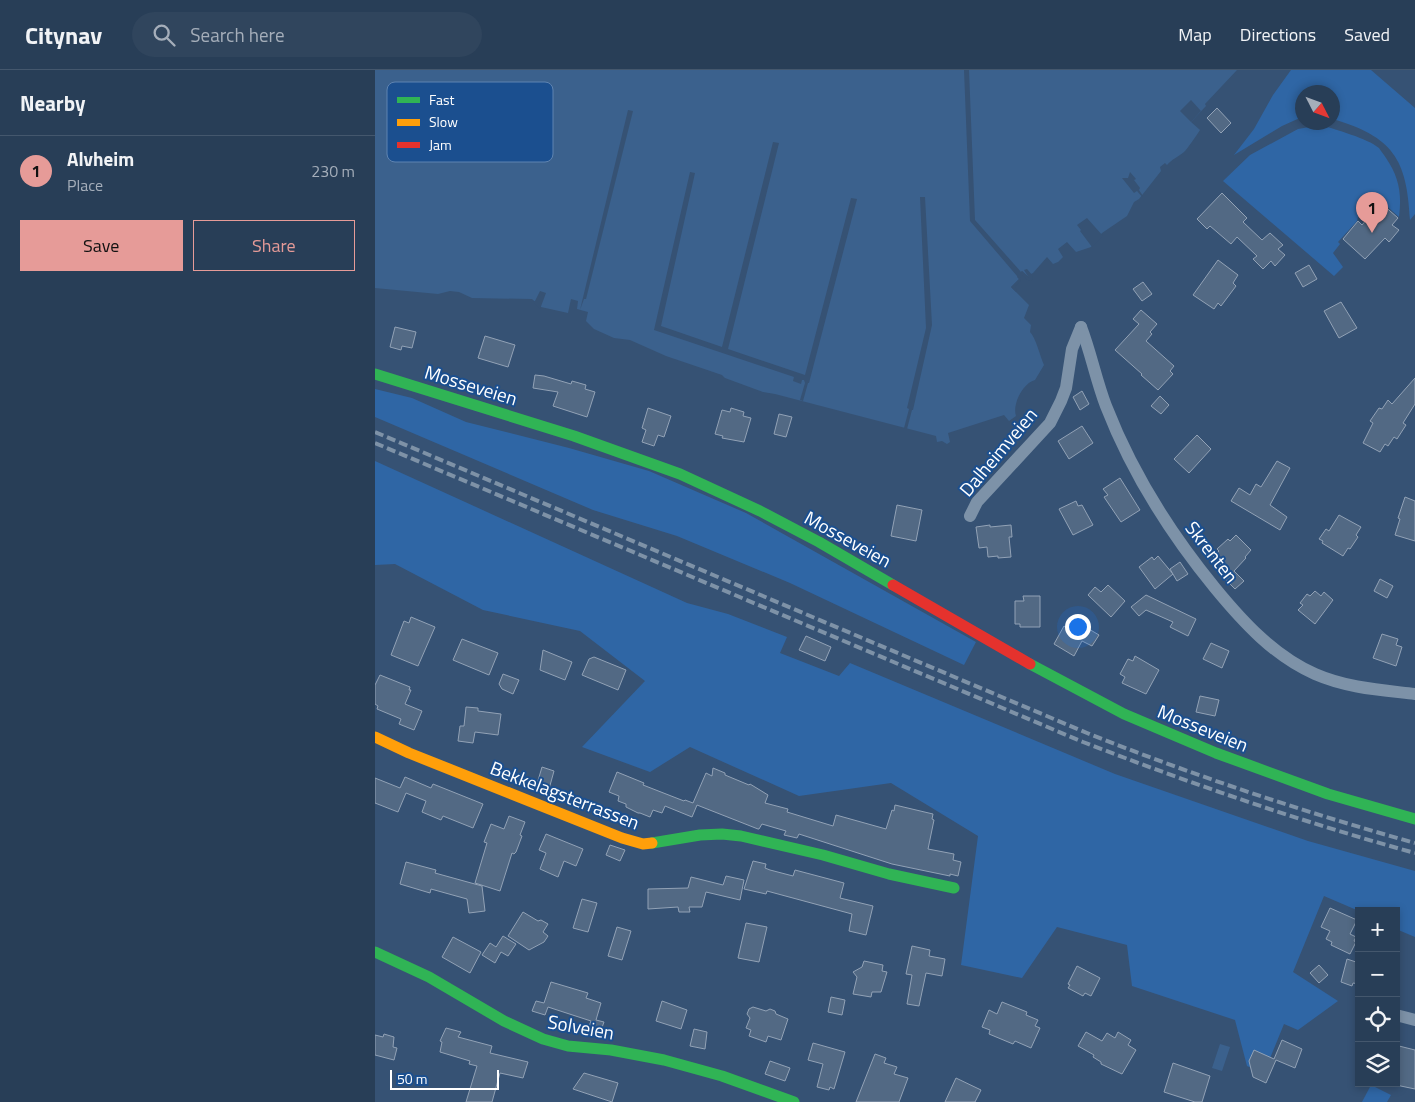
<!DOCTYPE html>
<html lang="en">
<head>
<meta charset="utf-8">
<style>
  :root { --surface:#283e57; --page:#30455d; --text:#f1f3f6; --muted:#a5aeba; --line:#44576d; --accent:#e69b98 }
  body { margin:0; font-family:"Titillium Web",sans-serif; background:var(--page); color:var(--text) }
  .controls { position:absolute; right:15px; bottom:15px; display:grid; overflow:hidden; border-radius:0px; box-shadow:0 2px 8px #0003 }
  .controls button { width:45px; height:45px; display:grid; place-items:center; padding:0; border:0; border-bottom:1px solid var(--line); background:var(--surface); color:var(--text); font:25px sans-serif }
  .compass { position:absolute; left:920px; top:15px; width:45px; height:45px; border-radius:50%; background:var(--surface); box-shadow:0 2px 8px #0003; rotate:132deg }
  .scale { position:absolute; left:15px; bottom:12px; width:109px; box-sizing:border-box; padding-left:5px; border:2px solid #fff; border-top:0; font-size:14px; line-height:18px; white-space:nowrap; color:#fff; -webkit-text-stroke:4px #1b4f8f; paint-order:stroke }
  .you { position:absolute; left:702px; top:556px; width:18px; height:18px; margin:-12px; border:4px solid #fff; border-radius:50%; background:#1a73e8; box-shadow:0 0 0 8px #1a73e833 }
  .badge { display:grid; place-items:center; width:32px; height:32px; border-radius:50%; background:var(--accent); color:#111; font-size:16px; font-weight:700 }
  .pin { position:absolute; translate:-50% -41px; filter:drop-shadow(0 1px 2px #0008) }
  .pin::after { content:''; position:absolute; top:26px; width:18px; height:15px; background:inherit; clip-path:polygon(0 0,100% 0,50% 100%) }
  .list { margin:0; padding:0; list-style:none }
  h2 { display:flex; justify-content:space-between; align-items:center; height:65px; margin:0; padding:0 20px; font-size:21px }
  h2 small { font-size:16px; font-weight:400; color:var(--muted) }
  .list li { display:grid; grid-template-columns:32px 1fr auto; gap:15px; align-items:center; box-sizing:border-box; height:70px; padding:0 20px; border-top:1px solid var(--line) }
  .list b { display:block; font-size:19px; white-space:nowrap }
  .list p { margin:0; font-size:16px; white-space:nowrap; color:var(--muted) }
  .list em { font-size:16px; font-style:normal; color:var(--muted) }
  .actions { display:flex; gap:10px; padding:15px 20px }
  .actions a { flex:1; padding:11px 0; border:1px solid var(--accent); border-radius:0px; text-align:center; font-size:18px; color:var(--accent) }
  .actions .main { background:var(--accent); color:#111 }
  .icon { flex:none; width:28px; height:28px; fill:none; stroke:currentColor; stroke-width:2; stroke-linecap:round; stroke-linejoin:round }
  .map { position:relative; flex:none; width:1040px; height:1032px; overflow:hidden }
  header { display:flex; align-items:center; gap:30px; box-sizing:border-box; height:70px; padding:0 25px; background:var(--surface); border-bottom:1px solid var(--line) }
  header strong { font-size:24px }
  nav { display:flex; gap:28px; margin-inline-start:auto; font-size:18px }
  .search { width:350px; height:45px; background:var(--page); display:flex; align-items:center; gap:12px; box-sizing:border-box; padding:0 18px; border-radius:28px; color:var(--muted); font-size:19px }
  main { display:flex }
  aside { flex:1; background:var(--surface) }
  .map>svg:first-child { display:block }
</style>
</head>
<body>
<header>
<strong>Citynav</strong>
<div class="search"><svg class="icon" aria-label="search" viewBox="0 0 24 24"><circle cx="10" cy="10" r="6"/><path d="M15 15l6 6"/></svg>Search here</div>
<nav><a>Map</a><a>Directions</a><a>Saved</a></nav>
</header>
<main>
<aside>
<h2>Nearby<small></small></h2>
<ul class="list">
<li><span class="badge">1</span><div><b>Alvheim</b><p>Place</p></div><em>230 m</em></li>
</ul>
<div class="actions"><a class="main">Save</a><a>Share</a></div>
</aside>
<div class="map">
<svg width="1040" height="1032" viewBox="0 0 1040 1032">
  <rect width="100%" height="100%" fill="#365274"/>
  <g fill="#2f66a5">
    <path d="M916,0H996L1040,38V144L1035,150C1032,89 1018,67 958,49V22H928L927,47L907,56L859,85L879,59L898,25Z"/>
    <path d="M946,55C961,60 992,68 1004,78C1006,81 1009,85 1011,88C1024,107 1027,124 1024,147L1006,131L993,135L984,143L982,151L963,172L965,174L958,183L968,197L959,206L848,111L875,85L923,59Z"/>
    <polygon points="0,319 37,328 91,352 194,378 274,401 371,443 601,572 589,595 415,513 302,466 218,440 0,347"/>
    <polygon points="0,391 312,533 353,544 412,567 405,583 464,606 475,593 740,704 933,771 1040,801 1040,867 1021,859 1021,841 984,841 949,826 918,902 963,931 923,960 909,954 889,1003 872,996 860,950 757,916 752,875 682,857 647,908 586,895 603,766 516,713 424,726 315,677 275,702 207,677 270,611 205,561 108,540 20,494 0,495"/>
    <polygon points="996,1015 1016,1025 1012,1032 987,1032"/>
  </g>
  <g fill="#3b618d">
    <path d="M0,0H862L830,34L831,36L816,52L825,60C821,66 813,78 809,82C803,87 797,89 792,95L790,93L785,97L786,101L764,129L759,132L752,146L727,163L716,177L701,182L692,172L683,179L688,187L683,192L678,194L672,187L658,203L656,204L655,208L647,201L642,207L644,209L636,217L654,235L649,248L656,255L655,262C661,268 665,286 669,295L660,310C648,313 637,334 641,346L634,351L629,345L573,363L575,372L572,374L567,371L562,372L561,366L400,324L388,322L350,308L347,305L291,286L255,270L239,268L219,259L211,251L213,242L202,239L203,231L196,229L193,243L166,237L157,229L97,228L84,222L75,221L63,224L0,218Z"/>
    <polygon points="845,974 855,977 847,1001 837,998"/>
  </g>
  <g fill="#365274">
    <polygon points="589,0 594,0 600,150 646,202 647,201 654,208 649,200 652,199 658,206 657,210 654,211 647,205 645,207 646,210 640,217 642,220 641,222 636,217 644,209 642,206 595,151"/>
    <polygon points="816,30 826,41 816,52 805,41"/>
    <polygon points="253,40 258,41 211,229 209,229 205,240"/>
    <polygon points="398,72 404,73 353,279 430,305 476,128 482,129 434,313 433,313 428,331 425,330 430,313 429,310 427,310 426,314 418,311 419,307 279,260 315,102 320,103 286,256 347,277"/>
    <polygon points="755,102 761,109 759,110 765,118 764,120 768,126 768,128 762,121 759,123 747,108 753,108"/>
    <polygon points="545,127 550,127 557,255 538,340 537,340 532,359 529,358 534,339 532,338 551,258"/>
    <polygon points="712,148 728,166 717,177 705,161 706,160 702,155"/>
    <polygon points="165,221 171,223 165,239 158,232 160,231"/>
  </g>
  <g fill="#526984" stroke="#92a2b6">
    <polygon points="842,38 856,53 846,63 832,48"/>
    <polygon points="847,123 872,148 868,152 887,170 895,163 908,175 903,179 910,185 900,196 896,191 888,199 878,189 882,186 862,167 856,174 835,156 832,159 822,149"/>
    <polygon points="1006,133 1023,148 1017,155 1024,160 1014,172 1010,168 990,189 968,169 983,151 987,155"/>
    <polygon points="843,190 863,205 858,213 861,216 846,236 843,233 839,239 818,225"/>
    <polygon points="934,195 942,209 928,217 920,203"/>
    <polygon points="768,212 777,224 767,231 758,219"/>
    <polygon points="966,232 982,258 964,268 949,241"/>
    <polygon points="766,240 782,254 775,262 777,264 771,271 799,296 795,301 798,304 783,320 766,305 767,304 740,280 764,254 758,249"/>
    <polygon points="20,257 41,262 37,278 27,276 26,280 15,277"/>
    <polygon points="110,266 140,275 133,297 103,288"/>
    <polygon points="160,305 169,306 196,314 197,311 211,315 210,319 220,322 212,347 178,336 183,322 158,318"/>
    <polygon points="1040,308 1040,334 1028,353 1031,355 1022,369 1019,367 1013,376 1010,374 1005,382 988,373 998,353 995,351 1004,338 1007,339 1013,330 1017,334"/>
    <polygon points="707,321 714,334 705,340 698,327"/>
    <polygon points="785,326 794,335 786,344 776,336"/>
    <polygon points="273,338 296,346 289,367 283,365 279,376 267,372 271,360 267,358"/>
    <polygon points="356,338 369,342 368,346 376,348 369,372 347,368 348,366 340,364 347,340 355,342"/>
    <polygon points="404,344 417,347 411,367 399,364"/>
    <polygon points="707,356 718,373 694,389 683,371"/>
    <polygon points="822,365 836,379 814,403 799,389"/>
    <polygon points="902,391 915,398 895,435 912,447 905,460 856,431 864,418 875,425 881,414 886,417"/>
    <polygon points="745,408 765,440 746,452 729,427 733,425 728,419"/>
    <polygon points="1030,427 1040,431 1040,471 1020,465 1025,449 1023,448"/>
    <polygon points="701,431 703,436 707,435 718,455 698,465 684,439"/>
    <polygon points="522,435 547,440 541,471 516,466"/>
    <polygon points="964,445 986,457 981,465 983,467 975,479 973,478 968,486 947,473 948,471 944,469 951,459 954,461"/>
    <polygon points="615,455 615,457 636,455 637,467 634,467 636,487 623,488 623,486 613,487 612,477 604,478 601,457"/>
    <polygon points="861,465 876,480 870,487 871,488 859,501 869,511 860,519 849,508 854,503 838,487 844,481 842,479 853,469 855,471"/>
    <polygon points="783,486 798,504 780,519 764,497 777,487 779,490"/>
    <polygon points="805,492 813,504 802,511 795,499"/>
    <polygon points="1005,509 1018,516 1012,528 999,521"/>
    <polygon points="733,515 750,531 736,547 713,525 720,517 726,522"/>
    <polygon points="940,521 946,526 949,522 958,530 940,554 923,540 928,535 925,533 932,524 935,526"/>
    <polygon points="771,525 821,549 813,566 795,557 798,552 771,540 764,546 756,537"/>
    <polygon points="648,526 665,526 665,557 645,557 645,554 640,554 640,531 649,531"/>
    <polygon points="36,547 60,557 43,596 16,585 29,551 34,553"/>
    <polygon points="702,552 724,565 717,576 707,571 699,586 679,574 689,556 697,561"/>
    <polygon points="1007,564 1023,569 1021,575 1027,577 1021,596 998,588"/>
    <polygon points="431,566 456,577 450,591 424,580"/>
    <polygon points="87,569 123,583 114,605 78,590"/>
    <polygon points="836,573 854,581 847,598 828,589"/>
    <polygon points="168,580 197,592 190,610 165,600"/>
    <polygon points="760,586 784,600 771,624 747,613 750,607 745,604 753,589 758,591"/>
    <polygon points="219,587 251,600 243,620 207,605 214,589"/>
    <polygon points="128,604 144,610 138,624 127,619 124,614"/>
    <polygon points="5,605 35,617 34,620 36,620 30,634 47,641 39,660 24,654 26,649 2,639 3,636 0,634 0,615"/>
    <polygon points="825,626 844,630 840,646 821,642"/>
    <polygon points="91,637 103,638 103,641 126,644 123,665 100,662 98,673 83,671 85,656 89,656"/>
    <polygon points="167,697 179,701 174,719 162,714"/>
    <polygon points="338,698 350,703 350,705 374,715 375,714 393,725 390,733 413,739 412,742 458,756 461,745 511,759 517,740 519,741 520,735 558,744 557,749 559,750 553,779 579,784 578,790 586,792 583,806 575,804 575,806 517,794 424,764 422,768 409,765 411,761 387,754 384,759 383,759 322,735 317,747 290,736 287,743 278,740 275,747 265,743 263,743 251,737 251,734 243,731 244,726 234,722 242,702 269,713 268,715 309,731 310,730 318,733 331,703 337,706"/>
    <polygon points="30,707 56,718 58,714 108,734 98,758 68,746 66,750 47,742 51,731 31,723 23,742 0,733 0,708 25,718"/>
    <polygon points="134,746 150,752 145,765 147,766 141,782 139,784 137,783 125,821 100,813 112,773 109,772 116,754 129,759"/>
    <polygon points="171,764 208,779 201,796 189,791 183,807 165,799 171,783 164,780"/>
    <polygon points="235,775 250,780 245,791 231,785"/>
    <polygon points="378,791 391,794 390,798 395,800 418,806 420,800 469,813 465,828 498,836 491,865 474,861 477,844 392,821 391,824 369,819"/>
    <polygon points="31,792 61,800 60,803 107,816 110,841 94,843 92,829 56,819 55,823 25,814"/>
    <polygon points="351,806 369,810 365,830 331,822 327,837 314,837 315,842 304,842 303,837 273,839 273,819 313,818 316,807 348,815"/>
    <polygon points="207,829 222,833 213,862 198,858"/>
    <polygon points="955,838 982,850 975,864 981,867 979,871 981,872 975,884 956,875 957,872 951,869 955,861 946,857"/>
    <polygon points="148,842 163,851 166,850 173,854 168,862 173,866 169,872 154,880 133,866"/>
    <polygon points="371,853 392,857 384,892 363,888"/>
    <polygon points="242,857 256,861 247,890 233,886"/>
    <polygon points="128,866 141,874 133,886 126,882 120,893 107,885 115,873 121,877"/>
    <polygon points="78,867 106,882 95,903 67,887"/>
    <polygon points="537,876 555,880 554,886 570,889 567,906 551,903 544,936 532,934 537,905 531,904"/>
    <polygon points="972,889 984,893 984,914 978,913 977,916 966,912"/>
    <polygon points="489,891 508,895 507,901 512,902 506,922 497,922 496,927 478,924 482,907 478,902 487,897"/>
    <polygon points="944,895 953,905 944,913 935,903"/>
    <polygon points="702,896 725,908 716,926 710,923 708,926 693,918 695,915 693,914"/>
    <polygon points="176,912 213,923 211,928 226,933 221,950 229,952 225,963 213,959 216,951 173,937 170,945 157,941 161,931 169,933"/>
    <polygon points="456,927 470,930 467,945 453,942"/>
    <polygon points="287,931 312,940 306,959 281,951"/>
    <polygon points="627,932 652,942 651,945 663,950 660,956 665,958 656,978 640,971 638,974 614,964 615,960 607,957 614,940 622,944"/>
    <polygon points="378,937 391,941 395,939 400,941 401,944 413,949 406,970 393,966 391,972 374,966 376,960 371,958 375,948 372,944 374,939"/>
    <polygon points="71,958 86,962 83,967 117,976 115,983 153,992 148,1008 125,1003 117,1032 91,1032 102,996 94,994 95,991 65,982 67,972 65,971"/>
    <polygon points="319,959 332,962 330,979 315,976"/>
    <polygon points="711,962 727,971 732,963 740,968 743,962 756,970 753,975 761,980 747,1004 726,994 726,992 718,987 719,985 703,976"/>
    <polygon points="9,964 19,967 18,977 22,978 19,990 0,985 0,965 8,967"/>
    <polygon points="907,970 927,979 920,998 901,990 891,1013 878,1007 874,991 879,980 899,989"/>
    <polygon points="438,973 470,982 459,1019 455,1017 454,1020 442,1017 448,994 433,990"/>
    <polygon points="1024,976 1040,980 1040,1019 1021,1015 1021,980 1023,981"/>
    <polygon points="500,984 511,988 509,993 522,997 519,1004 533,1008 524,1032 481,1032"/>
    <polygon points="395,991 415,998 410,1011 390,1004"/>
    <polygon points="798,993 835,1006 827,1032 820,1032 789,1022"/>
    <polygon points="209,1003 243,1013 237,1032 198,1019"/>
    <polygon points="581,1008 606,1020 600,1032 570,1032"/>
  </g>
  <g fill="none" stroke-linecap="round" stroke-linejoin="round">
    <g stroke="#7d92a8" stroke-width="12">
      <path d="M706,257C716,283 721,310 731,336C757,403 795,463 840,518C868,552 899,586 940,604C972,618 1006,620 1040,624"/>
      <polyline points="595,446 602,432 675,353 686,331 691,318 697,279 706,257"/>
      <polyline points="1021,945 1040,950"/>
    </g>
    <g stroke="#30b455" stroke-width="11">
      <polyline points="0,304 199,366 305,404 385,441 444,472 518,515"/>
      <polyline points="655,594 749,644 841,683 953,724 1040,749"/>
      <polyline points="277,773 325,765 347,764 366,766 448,785 514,804 579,818"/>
      <polyline points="0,882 54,907 129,951 168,969 193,976 236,980 289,990 347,1006 419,1032"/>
    </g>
    <polyline stroke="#ff9f0a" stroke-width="11" points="0,667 34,683 247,768 268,774 277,773"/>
    <polyline stroke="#e5322d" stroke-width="11" points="518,515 655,594"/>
    <g stroke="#7e92a7" stroke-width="4" stroke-dasharray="9 4" stroke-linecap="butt">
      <path d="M0,362L712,663C820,706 929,742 1040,773"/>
      <path d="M0,373L708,672C817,714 927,752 1040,783"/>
    </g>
  </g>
  <g text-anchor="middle" stroke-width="4" stroke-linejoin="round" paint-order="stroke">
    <g font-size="19" fill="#fff" stroke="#1b4f8f">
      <text transform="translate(96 315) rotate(17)" y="7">Mosseveien</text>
      <text transform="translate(623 382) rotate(-50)" y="7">Dalheimveien</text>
      <text transform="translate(473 469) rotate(29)" y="7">Mosseveien</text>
      <text transform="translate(837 482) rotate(52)" y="7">Skrenten</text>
      <text transform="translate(828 658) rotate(22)" y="7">Mosseveien</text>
      <text transform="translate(190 725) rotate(21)" y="7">Bekkelagsterrassen</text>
      <text transform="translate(206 957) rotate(10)" y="7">Solveien</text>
    </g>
  </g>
  <rect x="12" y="12" width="166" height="80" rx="8" fill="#1b4f8f" stroke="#5f84b1" stroke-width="1"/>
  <rect x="22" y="27" width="23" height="6" fill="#30b455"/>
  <rect x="22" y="49" width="23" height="7" fill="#ff9f0a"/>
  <rect x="22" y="72" width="23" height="6" fill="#e5322d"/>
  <g font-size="14" fill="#fff">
    <text x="54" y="35">Fast</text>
    <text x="54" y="57">Slow</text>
    <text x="54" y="80">Jam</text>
  </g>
</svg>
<div class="controls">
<button>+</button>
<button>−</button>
<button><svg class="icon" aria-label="locate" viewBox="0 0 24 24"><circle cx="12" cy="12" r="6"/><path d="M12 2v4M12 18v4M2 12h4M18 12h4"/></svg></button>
<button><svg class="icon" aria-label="layers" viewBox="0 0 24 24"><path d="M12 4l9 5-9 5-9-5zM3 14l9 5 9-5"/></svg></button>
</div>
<svg class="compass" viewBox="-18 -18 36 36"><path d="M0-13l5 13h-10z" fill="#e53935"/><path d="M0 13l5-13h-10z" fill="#a5aeba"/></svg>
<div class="scale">50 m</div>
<div class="you"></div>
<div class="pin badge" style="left:997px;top:163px">1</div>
</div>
</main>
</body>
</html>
